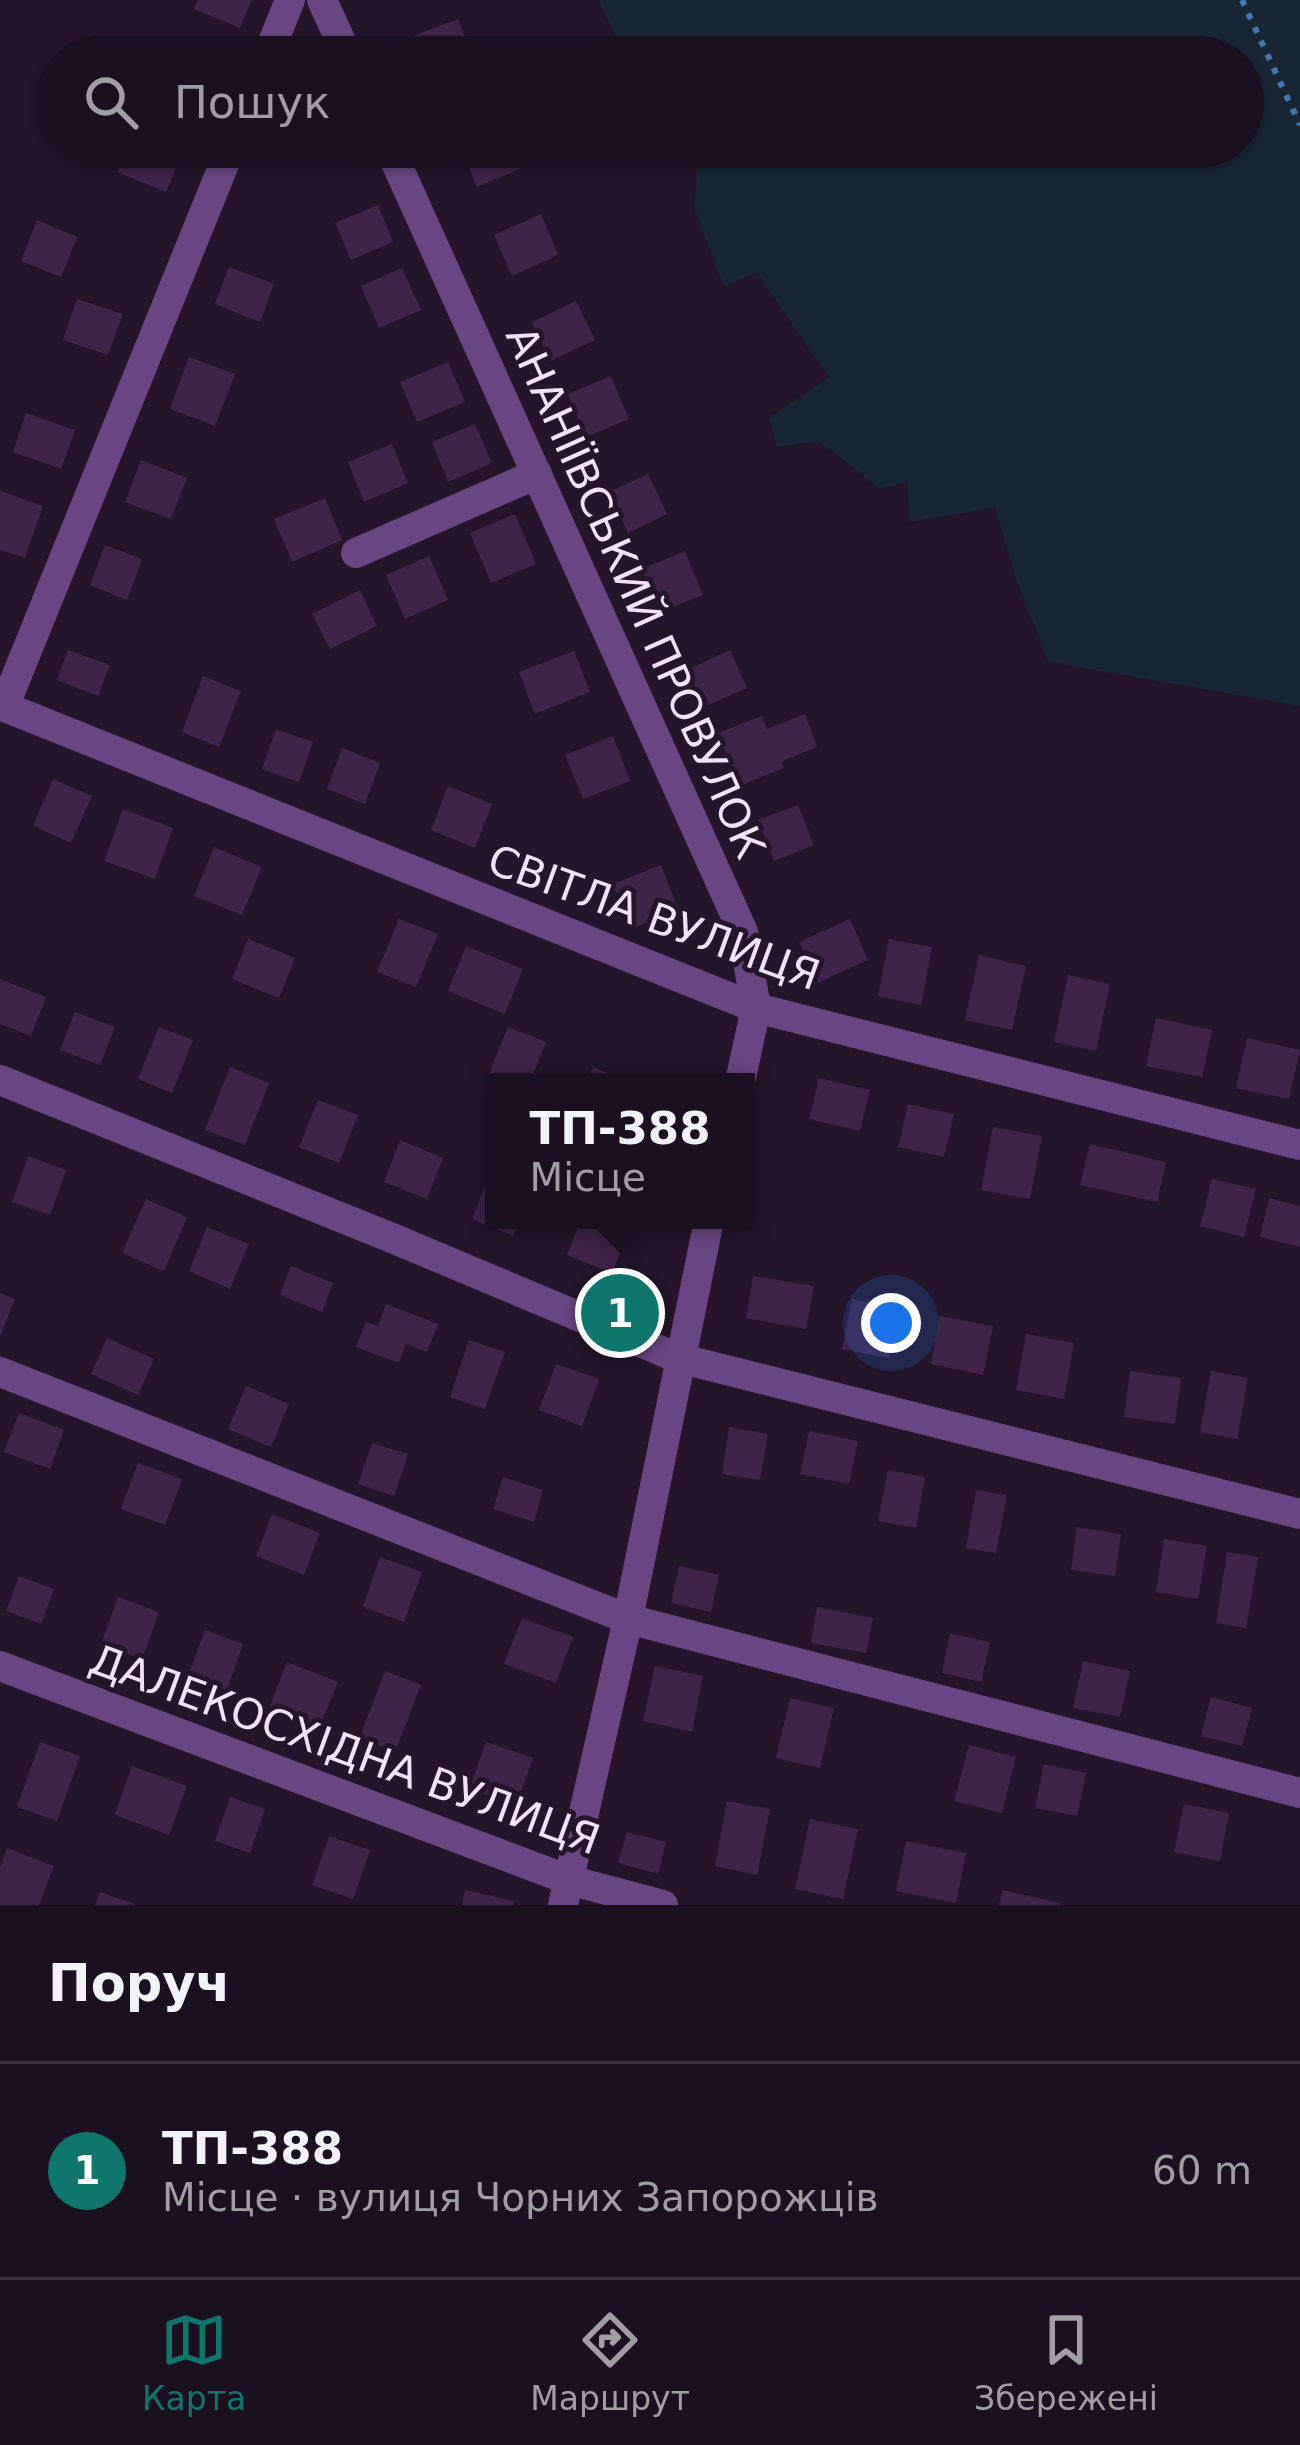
<!DOCTYPE html>
<html lang="uk">
<head>
<meta charset="utf-8">
<style>
  :root { --surface:#1b1020; --page:#281e2d; --text:#f1f3f6; --muted:#a09da5; --line:#39303e; --accent:#0f766e }
  body { margin:0; font-family:"DejaVu Sans",sans-serif; background:var(--page); color:var(--text) }
  .you { position:absolute; left:891px; top:1323px; width:42px; height:42px; margin:-30px; border:9px solid #fff; border-radius:50%; background:#1a73e8; box-shadow:0 0 0 18px #1a73e833 }
  .badge { display:grid; place-items:center; width:78px; height:78px; border-radius:50%; background:var(--accent); color:#fff; font-size:39px; font-weight:700 }
  .pin { position:absolute; translate:-50% -50%; border:6px solid #fff; box-shadow:0 3px 12px #0006 }
  .popup { position:absolute; left:485px; top:1073px; width:270px; height:156px; box-sizing:border-box; display:grid; place-content:center; border-radius:0px; background:var(--surface); filter:drop-shadow(0 3px 9px #0005); font-size:39px; white-space:nowrap; color:var(--muted) }
  .popup b { font-size:45px; color:var(--text) }
  .popup::after { content:''; position:absolute; left:50%; top:100%; margin-left:-24px; border:24px solid transparent; border-top-color:var(--surface) }
  .list { margin:0; padding:0; list-style:none }
  h2 { display:flex; justify-content:space-between; align-items:center; height:156px; margin:0; padding:0 48px; font-size:51px }
  h2 small { font-size:39px; font-weight:400; color:var(--muted) }
  .list li { display:grid; grid-template-columns:78px 1fr auto; gap:36px; align-items:center; box-sizing:border-box; height:216px; padding:0 48px; border-top:3px solid var(--line) }
  .list b { display:block; font-size:45px; white-space:nowrap }
  .list p { margin:0; font-size:39px; white-space:nowrap; color:var(--muted) }
  .list em { font-size:39px; font-style:normal; color:var(--muted) }
  .icon { flex:none; width:66px; height:66px; fill:none; stroke:currentColor; stroke-width:2; stroke-linecap:round; stroke-linejoin:round }
  .map { position:relative; flex:none; width:1300px; height:1905px; overflow:hidden }
  .search { position:absolute; background:var(--surface); box-shadow:0 3px 9px #0004; left:36px; right:36px; top:36px; height:132px; display:flex; align-items:center; gap:30px; box-sizing:border-box; padding:0 42px; border-radius:66px; color:var(--muted); font-size:45px }
  .sheet { height:372px; background:var(--surface) }
  nav { display:flex; justify-content:space-around; align-items:center; box-sizing:border-box; height:168px; border-top:3px solid var(--line); background:var(--surface); font-size:33px; color:var(--muted) }
  nav a { display:grid; justify-items:center; gap:6px }
  nav .on { color:var(--accent) }
  .map>svg:first-child { display:block }
</style>
</head>
<body>
<div class="map">
<svg width="1300" height="1905" viewBox="0 0 1300 1905">
  <rect width="100%" height="100%" fill="#24152a"/>
  <polygon fill="#182534" points="599,0 1300,0 1300,706 1049,662 1017,582 995,508 910,522 907,482 880,489 819,441 777,447 769,418 829,377 756,272 724,286 694,208 699,147 1243,147 1243,57 624,57"/>
  <g fill="#402349">
    <polygon points="198,0 252,0 240,28 194,9"/>
    <polygon points="458,19 473,57 417,57 410,37"/>
    <polygon points="127,147 185,147 166,192 117,172"/>
    <polygon points="467,147 512,147 522,168 477,187 461,149"/>
    <polygon points="378,205 393,242 351,260 335,223"/>
    <polygon points="541,214 558,255 512,276 494,235"/>
    <polygon points="37,220 77,237 61,277 21,261"/>
    <polygon points="229,267 274,284 260,322 215,304"/>
    <polygon points="402,268 421,310 379,328 361,286"/>
    <polygon points="77,299 123,314 108,355 63,340"/>
    <polygon points="576,301 595,340 550,361 532,322"/>
    <polygon points="189,357 235,374 215,426 170,409"/>
    <polygon points="448,362 465,402 417,422 400,382"/>
    <polygon points="611,376 629,419 586,437 568,394"/>
    <polygon points="26,413 75,430 61,469 13,452"/>
    <polygon points="475,424 492,463 448,482 432,442"/>
    <polygon points="392,444 408,483 364,502 348,462"/>
    <polygon points="141,460 187,478 171,519 125,502"/>
    <polygon points="648,474 667,514 628,533 609,492"/>
    <polygon points="0,491 43,506 25,558 0,550"/>
    <polygon points="325,498 342,540 292,562 274,519"/>
    <polygon points="515,514 536,564 491,583 470,533"/>
    <polygon points="105,545 142,559 127,600 90,585"/>
    <polygon points="685,551 703,595 659,612 642,569"/>
    <polygon points="429,556 448,600 405,619 386,575"/>
    <polygon points="360,590 377,626 330,649 312,614"/>
    <polygon points="68,650 110,665 98,696 57,680"/>
    <polygon points="730,650 747,688 701,708 685,671"/>
    <polygon points="574,651 590,692 535,714 519,672"/>
    <polygon points="203,676 241,691 219,747 182,732"/>
    <polygon points="805,714 817,747 782,761 784,768 739,786 718,733 762,716 767,729"/>
    <polygon points="276,729 313,742 299,782 262,769"/>
    <polygon points="613,736 630,781 583,799 565,755"/>
    <polygon points="342,748 380,763 365,804 327,789"/>
    <polygon points="53,779 92,796 71,843 33,826"/>
    <polygon points="448,786 492,804 475,848 431,830"/>
    <polygon points="798,805 814,845 774,861 758,820"/>
    <polygon points="123,809 173,828 155,879 104,861"/>
    <polygon points="214,847 262,867 242,915 194,896"/>
    <polygon points="661,865 678,909 631,929 613,884"/>
    <polygon points="399,919 438,934 416,987 377,972"/>
    <polygon points="850,919 868,960 817,983 799,942"/>
    <polygon points="248,939 295,958 279,998 232,979"/>
    <polygon points="889,939 932,947 921,1005 878,996"/>
    <polygon points="466,946 523,969 505,1014 448,991"/>
    <polygon points="979,955 1026,966 1012,1030 965,1020"/>
    <polygon points="1068,975 1110,984 1096,1051 1054,1042"/>
    <polygon points="0,979 46,997 31,1036 0,1024"/>
    <polygon points="75,1012 115,1027 100,1065 60,1050"/>
    <polygon points="1156,1018 1212,1030 1202,1077 1146,1066"/>
    <polygon points="159,1027 193,1040 172,1093 138,1079"/>
    <polygon points="508,1027 546,1042 530,1082 504,1082 488,1076"/>
    <polygon points="1247,1038 1300,1050 1289,1099 1236,1088"/>
    <polygon points="230,1067 269,1083 245,1145 205,1130"/>
    <polygon points="593,1067 630,1082 587,1082"/>
    <polygon points="819,1078 870,1090 860,1131 809,1119"/>
    <polygon points="318,1100 358,1115 339,1163 299,1147"/>
    <polygon points="908,1104 954,1114 944,1157 898,1147"/>
    <polygon points="993,1127 1042,1136 1030,1199 981,1190"/>
    <polygon points="400,1140 443,1158 427,1199 384,1182"/>
    <polygon points="1090,1144 1166,1162 1157,1202 1080,1185"/>
    <polygon points="28,1156 66,1170 50,1215 12,1202"/>
    <polygon points="489,1175 494,1177 494,1220 519,1220 513,1236 472,1219"/>
    <polygon points="1212,1179 1256,1189 1244,1237 1200,1226"/>
    <polygon points="1269,1198 1300,1206 1300,1247 1260,1237"/>
    <polygon points="146,1199 187,1217 164,1271 122,1253"/>
    <polygon points="581,1220 633,1220 612,1273 567,1255"/>
    <polygon points="207,1227 249,1244 230,1289 189,1271"/>
    <polygon points="291,1266 333,1283 322,1312 280,1295"/>
    <polygon points="753,1276 814,1286 806,1329 746,1318"/>
    <polygon points="0,1293 15,1299 0,1337"/>
    <polygon points="852,1299 898,1308 889,1358 842,1349"/>
    <polygon points="386,1304 438,1324 427,1352 406,1344 399,1363 356,1347 366,1322 378,1326"/>
    <polygon points="940,1316 993,1326 983,1375 931,1364"/>
    <polygon points="1026,1334 1074,1343 1064,1399 1016,1390"/>
    <polygon points="107,1338 154,1359 138,1395 91,1374"/>
    <polygon points="469,1340 505,1352 485,1409 450,1397"/>
    <polygon points="556,1364 599,1379 582,1426 539,1410"/>
    <polygon points="1130,1371 1181,1378 1175,1424 1124,1417"/>
    <polygon points="1211,1371 1248,1378 1237,1439 1200,1432"/>
    <polygon points="246,1386 289,1404 271,1447 228,1429"/>
    <polygon points="19,1413 64,1430 50,1469 4,1452"/>
    <polygon points="729,1427 768,1434 760,1480 722,1474"/>
    <polygon points="809,1431 858,1441 849,1484 800,1474"/>
    <polygon points="372,1443 408,1454 394,1496 358,1484"/>
    <polygon points="138,1463 182,1479 165,1525 121,1509"/>
    <polygon points="888,1470 925,1477 916,1528 878,1521"/>
    <polygon points="503,1477 543,1490 534,1522 493,1509"/>
    <polygon points="976,1490 1007,1495 996,1553 966,1548"/>
    <polygon points="272,1514 320,1533 304,1575 256,1556"/>
    <polygon points="1077,1527 1121,1534 1115,1576 1071,1570"/>
    <polygon points="1164,1539 1207,1546 1198,1599 1156,1592"/>
    <polygon points="1227,1552 1258,1557 1246,1628 1216,1623"/>
    <polygon points="380,1557 422,1572 404,1622 363,1607"/>
    <polygon points="679,1566 719,1575 711,1612 671,1603"/>
    <polygon points="19,1576 54,1589 41,1624 6,1611"/>
    <polygon points="118,1597 159,1612 142,1659 101,1644"/>
    <polygon points="817,1607 873,1618 866,1653 811,1643"/>
    <polygon points="522,1618 573,1637 556,1683 504,1664"/>
    <polygon points="205,1630 243,1644 227,1690 188,1676"/>
    <polygon points="950,1633 990,1642 981,1682 942,1673"/>
    <polygon points="1083,1661 1130,1671 1120,1717 1073,1708"/>
    <polygon points="287,1662 338,1682 320,1726 270,1706"/>
    <polygon points="655,1666 703,1676 692,1732 643,1721"/>
    <polygon points="385,1671 421,1685 395,1752 359,1739"/>
    <polygon points="1211,1697 1252,1708 1242,1746 1201,1736"/>
    <polygon points="790,1698 834,1708 820,1768 776,1758"/>
    <polygon points="40,1742 80,1756 57,1821 17,1807"/>
    <polygon points="486,1742 533,1758 516,1806 469,1789"/>
    <polygon points="969,1745 1016,1757 1002,1813 954,1801"/>
    <polygon points="1044,1764 1086,1773 1077,1816 1035,1808"/>
    <polygon points="132,1766 187,1786 169,1835 115,1815"/>
    <polygon points="230,1797 265,1809 250,1853 215,1841"/>
    <polygon points="727,1801 770,1809 757,1875 715,1866"/>
    <polygon points="1184,1804 1229,1813 1220,1861 1174,1852"/>
    <polygon points="810,1819 858,1829 843,1899 795,1889"/>
    <polygon points="627,1832 666,1842 658,1874 618,1863"/>
    <polygon points="329,1836 370,1850 353,1899 312,1885"/>
    <polygon points="906,1841 966,1853 956,1903 896,1891"/>
    <polygon points="7,1848 54,1866 39,1905 0,1905 0,1868"/>
    <polygon points="465,1890 514,1901 513,1905 462,1905"/>
    <polygon points="1003,1890 1060,1903 1060,1905 999,1905"/>
    <polygon points="100,1892 135,1904 135,1905 95,1905"/>
  </g>
  <g fill="none" stroke-linecap="round" stroke-linejoin="round">
    <polyline stroke="#4079b1" stroke-width="6" stroke-dasharray="6 9" stroke-linecap="butt" points="1242,0 1300,125"/>
    <g stroke="#6a4584" stroke-width="30">
      <polyline points="322,0 348,57"/>
      <polyline points="267,57 290,0"/>
      <polyline points="389,147 743,932 756,1008 740,1082"/>
      <polyline points="356,553 537,474"/>
      <polyline points="0,705 756,1008 1300,1145"/>
      <polyline points="4,707 231,147"/>
      <polyline points="0,1080 392,1238 678,1358 1300,1514"/>
      <polyline points="0,1372 628,1619 1300,1793"/>
      <polyline points="0,1666 569,1880 663,1905"/>
      <polyline points="563,1905 628,1619 709,1220"/>
    </g>
  </g>
  <g text-anchor="middle" stroke-width="10" stroke-linejoin="round" paint-order="stroke">
    <g font-size="42" fill="#f3e1fc" stroke="#24152a">
      <text transform="translate(636 592) rotate(66)" y="15">АНАНІЇВСЬКИЙ ПРОВУЛОК</text>
      <text transform="translate(654 917) rotate(20)" y="15">СВІТЛА ВУЛИЦЯ</text>
      <text transform="translate(345 1749) rotate(20)" y="15">ДАЛЕКОСХІДНА ВУЛИЦЯ</text>
    </g>
  </g>
</svg>
<div class="you"></div>
<div class="pin badge" style="left:620px;top:1313px">1</div>
<div class="popup"><b>ТП-388</b>Місце</div>
<div class="search"><svg class="icon" aria-label="search" viewBox="0 0 24 24"><circle cx="10" cy="10" r="6"/><path d="M15 15l6 6"/></svg>Пошук</div>
</div>
<section class="sheet">
<h2>Поруч<small></small></h2>
<ul class="list">
<li><span class="badge">1</span><div><b>ТП-388</b><p>Місце · вулиця Чорних Запорожців</p></div><em>60 m</em></li>
</ul>
</section>
<nav>
<a class="on"><svg class="icon" aria-label="map" viewBox="0 0 24 24"><path d="M3 6l6-2 6 2 6-2v14l-6 2-6-2-6 2zM9 4v14M15 6v14"/></svg>Карта</a>
<a><svg class="icon" aria-label="directions" viewBox="0 0 24 24"><path d="M12 3l9 9-9 9-9-9zM9 14v-3h6M13 9l2 2-2 2"/></svg>Маршрут</a>
<a><svg class="icon" aria-label="saved" viewBox="0 0 24 24"><path d="M7 4h10v16l-5-4-5 4z"/></svg>Збережені</a>
</nav>
</body>
</html>
